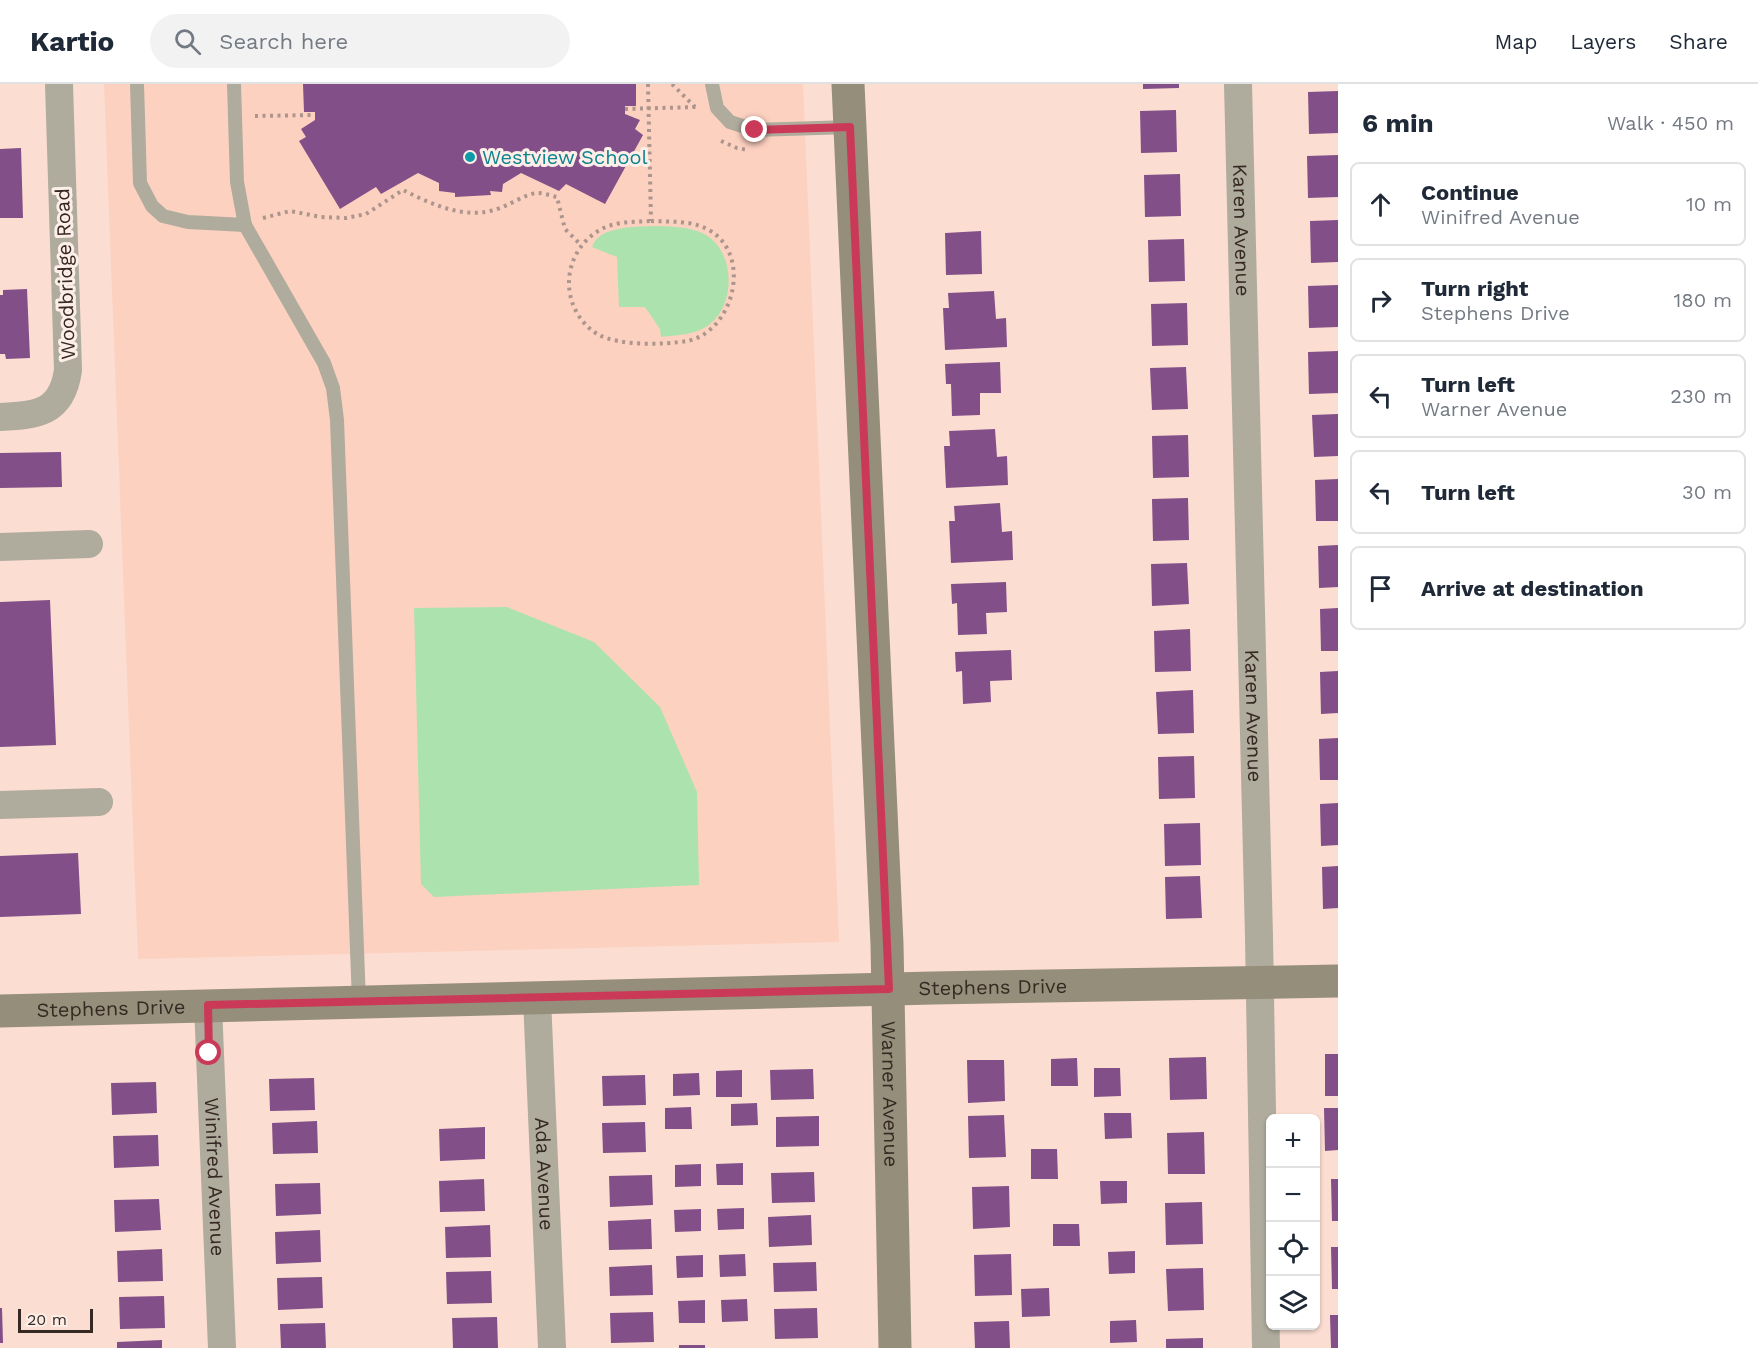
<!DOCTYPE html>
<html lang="en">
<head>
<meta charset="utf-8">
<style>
  :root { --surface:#fff; --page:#f2f2f3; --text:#1f2937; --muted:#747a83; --line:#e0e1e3 }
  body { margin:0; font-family:"Work Sans",sans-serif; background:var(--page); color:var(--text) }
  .controls { position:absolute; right:18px; bottom:18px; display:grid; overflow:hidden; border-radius:9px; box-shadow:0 2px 4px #0004 }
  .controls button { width:54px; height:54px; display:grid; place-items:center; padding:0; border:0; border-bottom:2px solid var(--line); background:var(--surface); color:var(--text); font:30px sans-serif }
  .scale { position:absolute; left:18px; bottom:15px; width:75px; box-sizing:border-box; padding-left:6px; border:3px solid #362923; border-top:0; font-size:16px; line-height:21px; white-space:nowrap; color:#362923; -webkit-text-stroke:4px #fdeee8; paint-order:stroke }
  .stop { position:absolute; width:18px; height:18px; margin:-14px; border:4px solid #ca3a58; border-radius:50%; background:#fff }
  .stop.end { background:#ca3a58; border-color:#fff; box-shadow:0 2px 6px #0008 }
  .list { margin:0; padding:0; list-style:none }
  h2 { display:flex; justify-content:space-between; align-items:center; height:78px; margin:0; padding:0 24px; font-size:26px }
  h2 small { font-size:20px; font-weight:400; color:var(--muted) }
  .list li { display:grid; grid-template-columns:39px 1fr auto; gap:18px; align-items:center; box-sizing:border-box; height:84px; margin:0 12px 12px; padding:0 12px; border:2px solid var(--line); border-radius:9px }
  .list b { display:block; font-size:22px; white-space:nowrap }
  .list p { margin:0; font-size:20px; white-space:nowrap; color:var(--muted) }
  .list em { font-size:20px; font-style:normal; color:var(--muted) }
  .icon { flex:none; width:33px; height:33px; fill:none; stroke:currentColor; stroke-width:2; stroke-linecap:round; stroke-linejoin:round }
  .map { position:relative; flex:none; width:1338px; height:1264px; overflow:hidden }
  header { display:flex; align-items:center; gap:36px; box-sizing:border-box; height:84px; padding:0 30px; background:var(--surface); border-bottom:2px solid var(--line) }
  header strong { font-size:28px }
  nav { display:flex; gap:33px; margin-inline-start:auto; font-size:21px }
  .search { width:420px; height:54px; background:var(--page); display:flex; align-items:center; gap:15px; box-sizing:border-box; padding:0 21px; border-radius:33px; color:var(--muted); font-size:22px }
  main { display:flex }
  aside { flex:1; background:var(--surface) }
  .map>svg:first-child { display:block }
</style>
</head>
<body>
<header>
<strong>Kartio</strong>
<div class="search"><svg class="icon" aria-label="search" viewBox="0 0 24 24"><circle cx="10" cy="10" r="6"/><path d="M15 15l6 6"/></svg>Search here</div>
<nav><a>Map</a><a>Layers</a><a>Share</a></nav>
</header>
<main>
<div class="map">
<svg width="1338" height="1264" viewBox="0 0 1338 1264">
  <rect width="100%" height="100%" fill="#fbddd2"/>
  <polygon fill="#fdd1c0" points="104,0 803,0 839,858 138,875"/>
  <g fill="#ace2ad">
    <path d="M656,142C673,143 690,142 706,151C735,168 736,220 710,240C696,251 677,251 661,253L660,245L645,223H619L617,173L592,163C599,141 638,143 656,142Z"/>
    <polygon points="507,523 594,558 660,623 697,708 699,801 434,813 421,800 414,524"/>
  </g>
  <g fill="#824f88">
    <polygon points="303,0 636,0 636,22 625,22 625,30 640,36 635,45 643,51 605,120 566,100 559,107 521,89 503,100 502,108 490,107 491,111 455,113 455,109 439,107 439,99 418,89 381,110 376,103 340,125 299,57 306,53 301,45 315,36 315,28 304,28"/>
    <polygon points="1143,0 1179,0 1179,4 1143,5"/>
    <polygon points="1338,7 1338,49 1309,50 1308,8"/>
    <polygon points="1176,26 1177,68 1141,69 1140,27"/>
    <polygon points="21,64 23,134 0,134 0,65"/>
    <polygon points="1338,71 1338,113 1308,114 1307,72"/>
    <polygon points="1180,90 1181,132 1145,133 1144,91"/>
    <polygon points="1338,136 1338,178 1311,179 1310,137"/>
    <polygon points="981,147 982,190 946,191 945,149"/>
    <polygon points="1184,155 1185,197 1149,198 1148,156"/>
    <polygon points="1338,201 1338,243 1309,244 1308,202"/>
    <polygon points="27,205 30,274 6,275 5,270 0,270 0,211 3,211 3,206"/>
    <polygon points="994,207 996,235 1006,234 1007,263 945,266 943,224 949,224 948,209"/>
    <polygon points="1187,219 1188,261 1152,262 1151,220"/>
    <polygon points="1338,267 1338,309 1309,310 1308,268"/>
    <polygon points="1000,278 1001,309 980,309 980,331 952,332 951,300 946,300 945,280"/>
    <polygon points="1186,283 1188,325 1152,326 1150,284"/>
    <polygon points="1338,330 1338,372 1314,373 1312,331"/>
    <polygon points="995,345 997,373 1007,372 1008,401 946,404 944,362 950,362 949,347"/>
    <polygon points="1188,351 1189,393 1153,394 1152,352"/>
    <polygon points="61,368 62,403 0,404 0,369"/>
    <polygon points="1338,395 1338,437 1316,437 1315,396"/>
    <polygon points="1188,414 1189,456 1153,457 1152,415"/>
    <polygon points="1000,419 1002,448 1012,447 1013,476 951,479 949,437 955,437 954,422"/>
    <polygon points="1338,461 1338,503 1319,504 1318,462"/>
    <polygon points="1187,479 1189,520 1152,522 1151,480"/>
    <polygon points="1006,498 1007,528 986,529 987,550 958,551 957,519 952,520 951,500"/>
    <polygon points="50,516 56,661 0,663 0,518"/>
    <polygon points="1338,524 1338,567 1321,567 1320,525"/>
    <polygon points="1190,545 1191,587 1155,588 1154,547"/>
    <polygon points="1011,566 1012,596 990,597 991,618 963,620 962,587 956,588 955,568"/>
    <polygon points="1338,587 1338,629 1321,630 1320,588"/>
    <polygon points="1193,606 1194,649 1158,650 1156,608"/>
    <polygon points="1338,654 1338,696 1320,696 1319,655"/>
    <polygon points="1194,672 1195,714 1159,715 1158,673"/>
    <polygon points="1338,719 1338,761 1321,762 1320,720"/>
    <polygon points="1200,739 1201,781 1165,782 1164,740"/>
    <polygon points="78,769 81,830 0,833 0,772"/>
    <polygon points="1338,782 1338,824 1323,825 1322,783"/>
    <polygon points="1200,792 1202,834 1166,835 1165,793"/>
    <rect x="1325" y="970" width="13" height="42"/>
    <polygon points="1206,973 1207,1015 1170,1016 1169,974"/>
    <polygon points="1077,974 1078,1002 1051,1002 1051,975"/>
    <polygon points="967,976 1004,976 1005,1017 968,1019"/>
    <polygon points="1094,984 1120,984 1121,1012 1094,1013"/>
    <polygon points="813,985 814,1015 771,1016 770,986"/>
    <polygon points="742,986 742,1013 716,1013 716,987"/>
    <polygon points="699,989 700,1011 673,1012 673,990"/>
    <polygon points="645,991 646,1021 603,1022 602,992"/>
    <polygon points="314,994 315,1026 270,1027 269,995"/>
    <polygon points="156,998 157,1029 112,1031 111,999"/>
    <polygon points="757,1019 758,1041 731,1042 731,1020"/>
    <polygon points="691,1023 692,1045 665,1045 665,1024"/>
    <polygon points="1324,1024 1338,1024 1338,1066 1325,1067"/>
    <polygon points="1104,1029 1131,1029 1132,1054 1105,1055"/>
    <polygon points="1004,1031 1006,1073 969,1074 968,1032"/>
    <polygon points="819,1032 819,1062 776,1063 776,1033"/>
    <polygon points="317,1037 318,1069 273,1070 272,1039"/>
    <polygon points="645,1038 646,1068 603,1069 602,1039"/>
    <polygon points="485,1043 485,1075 440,1077 439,1045"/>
    <polygon points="1204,1048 1205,1090 1168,1090 1167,1049"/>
    <polygon points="158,1051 159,1082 114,1084 113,1052"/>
    <polygon points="1031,1065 1057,1065 1058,1095 1031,1095"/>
    <polygon points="743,1079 743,1101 717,1101 716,1080"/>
    <polygon points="701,1080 701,1102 675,1103 675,1081"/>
    <polygon points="814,1088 815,1118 772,1119 771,1089"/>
    <polygon points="652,1091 653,1121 610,1123 609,1092"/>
    <polygon points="484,1095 485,1127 440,1128 439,1097"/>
    <polygon points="1331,1095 1338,1095 1338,1137 1332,1137"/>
    <polygon points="1100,1097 1127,1097 1127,1119 1101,1120"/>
    <polygon points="320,1099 321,1130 276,1132 275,1100"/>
    <polygon points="1009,1102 1010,1143 973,1145 972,1103"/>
    <polygon points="159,1115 161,1146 115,1148 114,1116"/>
    <polygon points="1202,1118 1203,1160 1166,1161 1165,1119"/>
    <polygon points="744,1124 744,1145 718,1146 717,1125"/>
    <polygon points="701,1125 701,1147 675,1148 674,1126"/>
    <polygon points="811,1131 812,1161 769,1163 768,1133"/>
    <polygon points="651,1135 652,1165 609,1166 608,1137"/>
    <polygon points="1053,1140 1079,1140 1080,1162 1053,1162"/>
    <polygon points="490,1141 491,1173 446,1174 445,1143"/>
    <polygon points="320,1146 321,1178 276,1180 275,1148"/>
    <polygon points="1331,1163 1338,1163 1338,1205 1332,1205"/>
    <polygon points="162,1165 163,1197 118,1198 117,1167"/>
    <polygon points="1135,1167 1135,1189 1109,1190 1108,1168"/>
    <polygon points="745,1170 746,1192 720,1193 719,1171"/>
    <polygon points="1011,1170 1012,1211 975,1212 974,1171"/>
    <polygon points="703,1171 703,1193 677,1194 676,1172"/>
    <polygon points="816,1178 817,1207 774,1208 773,1179"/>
    <polygon points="652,1181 653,1211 610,1212 609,1183"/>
    <polygon points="1203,1184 1204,1226 1168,1227 1166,1185"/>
    <polygon points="491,1187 492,1219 447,1220 446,1188"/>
    <polygon points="322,1193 323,1224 278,1226 277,1194"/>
    <polygon points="1049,1204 1050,1232 1022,1233 1021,1205"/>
    <polygon points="164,1212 165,1244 120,1245 119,1213"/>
    <polygon points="747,1215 748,1237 722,1238 721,1216"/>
    <polygon points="705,1216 705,1239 679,1239 678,1217"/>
    <polygon points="0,1224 2,1224 3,1259 0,1259"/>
    <polygon points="817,1224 818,1254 775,1255 774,1225"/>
    <polygon points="653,1228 654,1258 611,1259 610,1229"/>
    <polygon points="1330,1231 1338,1231 1338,1264 1331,1264"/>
    <polygon points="497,1233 498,1264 453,1264 452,1234"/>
    <polygon points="1136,1236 1137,1258 1110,1259 1110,1237"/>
    <polygon points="1009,1237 1010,1264 975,1264 974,1238"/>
    <polygon points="325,1239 326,1264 281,1264 280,1240"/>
    <polygon points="1203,1254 1203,1264 1166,1264 1166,1255"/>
    <polygon points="162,1256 162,1264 117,1264 117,1258"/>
    <rect x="679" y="1261" width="26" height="3"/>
  </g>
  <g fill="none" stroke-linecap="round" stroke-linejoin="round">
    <g stroke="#ac958c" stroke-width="4" stroke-dasharray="3 4.5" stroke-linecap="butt">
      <polyline points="648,0 651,137"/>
      <polyline points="672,0 695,23"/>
      <polyline points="625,25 696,23"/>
      <polyline points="255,32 315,31"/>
      <polyline points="721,57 737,64 748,66"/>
      <path d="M263,134L290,127L321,133L346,134L366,130L403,106C431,120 463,135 494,126C507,123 526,109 538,109C544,109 551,112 557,113L565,145L581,161"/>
      <path d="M651,137C671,138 691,136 709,146C753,171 734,248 687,257C664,261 618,262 597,250C559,225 560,171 598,147C614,137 633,138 651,137Z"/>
    </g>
    <g stroke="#afab9d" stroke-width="14">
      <polyline points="137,0 140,99 152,122 163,132 188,138 245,141"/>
      <polyline points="234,0 237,98 245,141 324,279 333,304 337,336 359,918"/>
      <polyline points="712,0 717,24 730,38 755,46 850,43"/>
    </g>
    <g stroke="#afab9d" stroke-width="28">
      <path id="s1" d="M1238,0L1259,853L1266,1264"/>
      <path d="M0,333C38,331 62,329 68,286L59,0"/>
      <polyline points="0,463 89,460"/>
      <polyline points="0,721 99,718"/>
      <path id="s2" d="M537,914L552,1264"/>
      <path id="s3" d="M208,921L222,1264"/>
    </g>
    <g stroke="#958e7a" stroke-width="33">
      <path id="s4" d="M848,0L887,860L895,1264"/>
      <path id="s5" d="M0,927L933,904L1338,897"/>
    </g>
  </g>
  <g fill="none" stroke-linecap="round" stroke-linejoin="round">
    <polyline stroke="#ca3a58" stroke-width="8" points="209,969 208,921 889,905 850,43 755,46"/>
  </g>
  <circle fill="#0f9aa8" stroke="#fdeee8" stroke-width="2" cx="470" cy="73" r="6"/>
  <g text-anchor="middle" stroke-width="6" stroke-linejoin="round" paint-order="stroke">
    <g font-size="20" fill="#0d838f" stroke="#fdeee8" text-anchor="start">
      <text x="482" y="80">Westview School</text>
    </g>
    <g font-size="20" fill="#362923" stroke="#fdeee8">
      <text dy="7" stroke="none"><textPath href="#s1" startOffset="146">Karen Avenue</textPath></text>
      <text transform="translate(65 190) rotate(-92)" y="7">Woodbridge Road</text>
      <text dy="7" stroke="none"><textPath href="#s1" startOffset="632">Karen Avenue</textPath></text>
      <text dy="7" stroke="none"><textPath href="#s5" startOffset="993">Stephens Drive</textPath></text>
      <text dy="7" stroke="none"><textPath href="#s5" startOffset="111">Stephens Drive</textPath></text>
      <text dy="7" stroke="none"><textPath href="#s4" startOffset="1011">Warner Avenue</textPath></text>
      <text dy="7" stroke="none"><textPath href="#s2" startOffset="176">Ada Avenue</textPath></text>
      <text dy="7" stroke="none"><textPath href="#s3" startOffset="172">Winifred Avenue</textPath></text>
    </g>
  </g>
</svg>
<div class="controls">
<button>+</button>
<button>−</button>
<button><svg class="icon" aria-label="locate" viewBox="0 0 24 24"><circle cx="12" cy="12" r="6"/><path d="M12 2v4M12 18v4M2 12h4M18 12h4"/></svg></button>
<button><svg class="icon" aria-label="layers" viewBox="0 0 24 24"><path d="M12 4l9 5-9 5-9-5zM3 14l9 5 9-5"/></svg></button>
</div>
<div class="scale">20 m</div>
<div class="stop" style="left:209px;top:969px"></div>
<div class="stop end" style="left:755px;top:46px"></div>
</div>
<aside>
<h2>6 min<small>Walk · 450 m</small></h2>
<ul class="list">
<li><svg class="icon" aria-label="ahead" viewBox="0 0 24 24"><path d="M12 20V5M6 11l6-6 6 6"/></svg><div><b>Continue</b><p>Winifred Avenue</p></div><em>10 m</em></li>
<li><svg class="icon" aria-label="right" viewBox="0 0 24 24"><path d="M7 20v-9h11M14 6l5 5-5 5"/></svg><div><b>Turn right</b><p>Stephens Drive</p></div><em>180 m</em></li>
<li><svg class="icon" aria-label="left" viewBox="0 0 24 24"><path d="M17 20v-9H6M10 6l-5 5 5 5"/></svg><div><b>Turn left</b><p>Warner Avenue</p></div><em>230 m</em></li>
<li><svg class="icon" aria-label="left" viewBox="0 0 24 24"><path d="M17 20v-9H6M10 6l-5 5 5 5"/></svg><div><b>Turn left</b></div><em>30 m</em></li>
<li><svg class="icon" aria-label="arrive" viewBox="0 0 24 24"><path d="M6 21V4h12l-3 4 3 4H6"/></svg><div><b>Arrive at destination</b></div></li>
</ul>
</aside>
</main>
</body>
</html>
